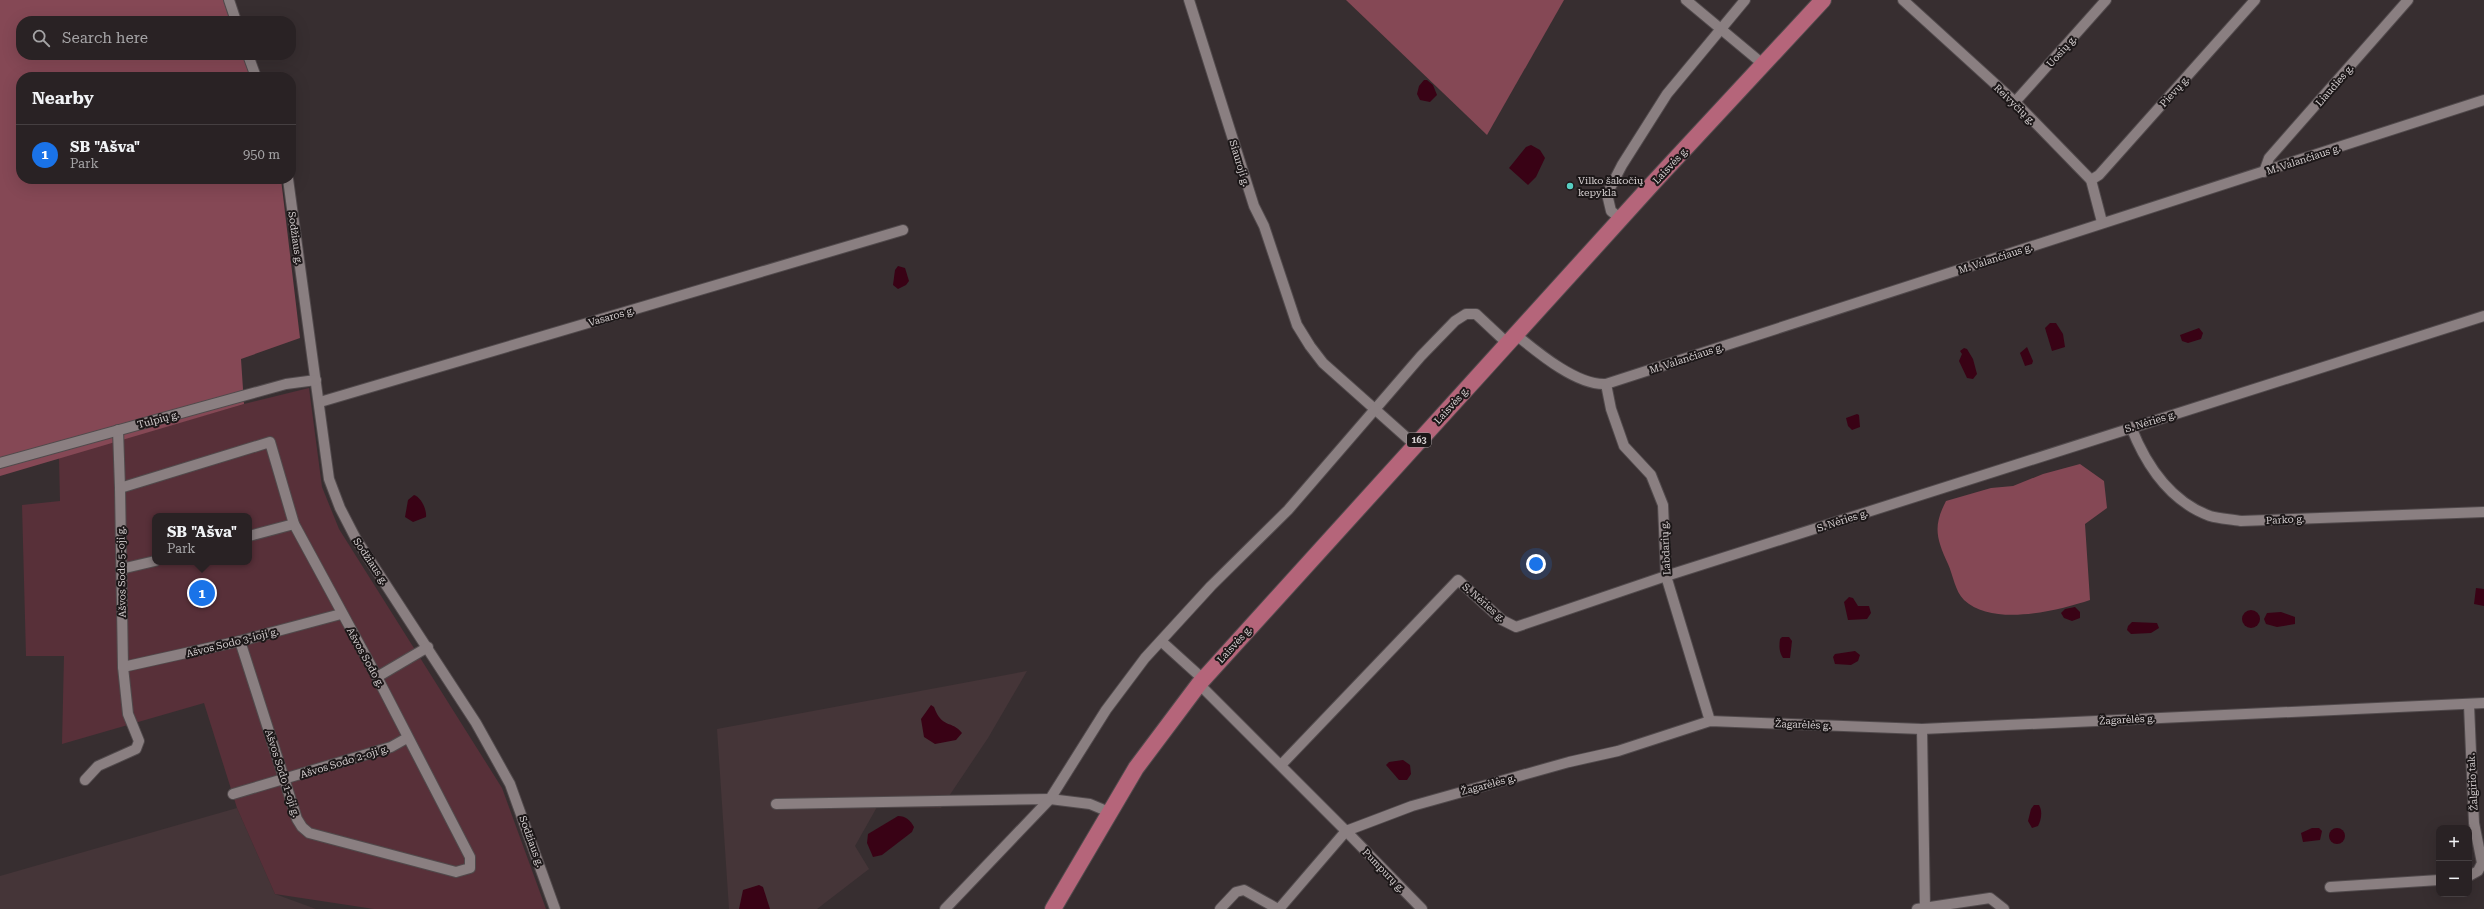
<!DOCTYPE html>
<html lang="en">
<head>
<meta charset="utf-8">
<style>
  :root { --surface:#292224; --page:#312a2c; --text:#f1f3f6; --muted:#a5a4a6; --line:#453f41; --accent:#1a73e8 }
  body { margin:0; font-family:"Roboto Serif",serif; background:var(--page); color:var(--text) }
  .controls { position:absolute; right:12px; bottom:12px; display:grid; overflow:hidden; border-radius:8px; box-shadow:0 4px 16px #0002 }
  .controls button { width:36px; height:36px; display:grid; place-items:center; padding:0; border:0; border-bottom:1px solid var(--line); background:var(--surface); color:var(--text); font:20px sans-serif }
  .you { position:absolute; left:1536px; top:564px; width:14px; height:14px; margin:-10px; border:3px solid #fff; border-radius:50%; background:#1a73e8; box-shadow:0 0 0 6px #1a73e833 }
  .badge { display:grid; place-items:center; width:26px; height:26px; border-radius:50%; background:var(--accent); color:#fff; font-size:13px; font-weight:700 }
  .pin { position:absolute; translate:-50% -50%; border:2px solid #fff; box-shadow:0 1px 4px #0006 }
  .popup { position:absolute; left:152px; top:513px; width:100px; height:52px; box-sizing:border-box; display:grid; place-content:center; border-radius:8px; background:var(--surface); filter:drop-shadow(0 1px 3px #0005); font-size:13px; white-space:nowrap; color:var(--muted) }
  .popup b { font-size:15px; color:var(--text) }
  .popup::after { content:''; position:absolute; left:50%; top:100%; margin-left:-8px; border:8px solid transparent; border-top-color:var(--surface) }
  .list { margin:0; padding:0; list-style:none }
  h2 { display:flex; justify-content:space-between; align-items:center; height:52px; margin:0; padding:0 16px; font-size:17px }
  h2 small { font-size:13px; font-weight:400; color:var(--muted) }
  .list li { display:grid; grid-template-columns:26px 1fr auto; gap:12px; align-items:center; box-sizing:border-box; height:60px; padding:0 16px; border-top:1px solid var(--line) }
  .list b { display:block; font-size:15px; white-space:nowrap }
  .list p { margin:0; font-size:13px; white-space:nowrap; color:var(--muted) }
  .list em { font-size:13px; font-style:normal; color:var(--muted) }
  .icon { flex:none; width:22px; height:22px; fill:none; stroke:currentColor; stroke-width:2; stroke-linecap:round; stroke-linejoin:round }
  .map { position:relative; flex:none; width:2484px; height:909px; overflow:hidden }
  .search { position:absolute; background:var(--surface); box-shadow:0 4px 16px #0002; left:16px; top:16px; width:280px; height:44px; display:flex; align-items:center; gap:10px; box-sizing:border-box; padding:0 14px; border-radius:16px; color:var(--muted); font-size:15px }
  .panel { position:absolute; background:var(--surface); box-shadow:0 4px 16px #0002; left:16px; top:72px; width:280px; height:112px; border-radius:16px }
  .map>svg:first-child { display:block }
</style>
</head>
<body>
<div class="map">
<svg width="2484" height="909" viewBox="0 0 2484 909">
  <rect width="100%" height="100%" fill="#372e30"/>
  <g fill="#453538">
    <polygon points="1027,671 988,738 941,808 877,807 855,846 869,869 817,909 729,909 717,729"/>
    <polygon points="237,808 275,894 316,909 0,909 0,876"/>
  </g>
  <path fill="#583039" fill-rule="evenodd" d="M309,388L322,487L339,529L502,788L546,909H374L275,894L237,808L204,703L62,744L64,656H26L22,505L60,501L59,457L244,404ZM155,516H249V562H155Z"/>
  <g fill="#854855">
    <polygon points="0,0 224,0 231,21 21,21 21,55 243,55 251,77 21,77 21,179 281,179 300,338 241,359 244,404 0,476"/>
    <polygon points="1346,0 1564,0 1487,135"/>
    <path d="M2080,464L2104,481L2107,508L2085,524L2090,600C2057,611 1993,627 1964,600C1955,591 1953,575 1948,564C1936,538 1933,526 1946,501L1991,488L2013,486L2043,474Z"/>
  </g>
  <g fill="#390215">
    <polygon points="1424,80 1427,80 1433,85 1437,95 1430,102 1420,100 1417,94 1419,86"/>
    <polygon points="1531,145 1540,150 1545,158 1536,177 1528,185 1509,168 1526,147"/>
    <polygon points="898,266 905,268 909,281 906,285 898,289 893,285 895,270"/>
    <polygon points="2050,323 2056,323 2063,334 2065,347 2052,351 2045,328"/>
    <polygon points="2199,328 2203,333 2201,339 2188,343 2182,341 2180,335"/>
    <polygon points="2027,347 2033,361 2032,364 2025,366 2020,353"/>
    <polygon points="1964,348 1967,349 1973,359 1977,374 1973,379 1967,378 1959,361 1962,354 1960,351"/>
    <polygon points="1857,414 1859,415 1860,427 1852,430 1848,426 1846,418"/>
    <path d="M414,495C421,497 427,510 426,517L413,522L405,517L408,500Z"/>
    <polygon points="2476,588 2484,589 2484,606 2474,604"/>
    <polygon points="1849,597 1853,598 1858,606 1869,606 1871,613 1867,619 1848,620 1844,602"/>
    <polygon points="2075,607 2080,612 2080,618 2072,621 2064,618 2061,613 2065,609"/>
    <circle cx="2251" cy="619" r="9"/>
    <polygon points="2281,612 2295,617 2295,624 2277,627 2266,624 2264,619 2267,613"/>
    <polygon points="2132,622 2157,623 2159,628 2151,633 2131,634 2127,630 2128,626"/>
    <path d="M1782,637H1789L1792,641L1790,658H1783C1779,652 1779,646 1780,639Z"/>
    <polygon points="1855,651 1860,655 1858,661 1851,665 1835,664 1833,657 1835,654"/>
    <path d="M931,705L934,707C942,729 952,720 962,733L956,740L935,744L924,737L921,719Z"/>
    <polygon points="1403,760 1410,765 1411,774 1407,780 1399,780 1386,765 1389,762"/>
    <path d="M2039,805C2043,812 2041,820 2038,826L2032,828L2028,821L2031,809L2034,805Z"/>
    <path d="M898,816C906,816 910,820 914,827L912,832L882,855L873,857L867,843L868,834Z"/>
    <circle cx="2337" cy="836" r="8"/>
    <polygon points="2312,828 2319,828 2322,831 2320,840 2303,842 2301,833"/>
    <polygon points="759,885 763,887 770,909 739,909 743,890"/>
  </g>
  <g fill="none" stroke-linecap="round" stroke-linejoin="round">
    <g stroke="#514a4c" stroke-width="12">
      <g id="street">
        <polyline points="229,0 236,21"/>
        <polyline points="1189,0 1254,206 1264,226 1297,325 1310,346 1323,363 1415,445"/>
        <polyline points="1686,0 1764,65"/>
        <polyline points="1903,0 2015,102 2091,180 2102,222"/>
        <polyline points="248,55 256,77"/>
        <polyline points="2015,102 2106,0"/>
        <polyline points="2264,172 2269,158 2408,0"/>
        <polyline points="288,179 329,479 340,508 356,539 476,723 510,784 555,909"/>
        <polyline points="2091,180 2099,175 2255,0"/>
        <polyline points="1621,219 1611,211 1607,194 1622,165 1667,94 1745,0"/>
        <path d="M1515,334C1537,352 1577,386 1606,384L2484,100"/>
        <polyline points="1606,384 1611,409 1624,446 1651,475 1663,505 1666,576 1710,721"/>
        <polyline points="320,402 903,230"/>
        <path d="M2131,427C2146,465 2169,501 2210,516C2220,519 2231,519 2241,521L2484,512"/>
        <polyline points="118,430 120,488"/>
        <polyline points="0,463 286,384 316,380"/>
        <polyline points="249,536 294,524"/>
        <polyline points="121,569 155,561"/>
        <polyline points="1161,641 1203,679"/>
        <polyline points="123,667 240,641 341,614"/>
        <polyline points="377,677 428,647"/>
        <polyline points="1199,684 1346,831 1412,806 1569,762 1618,751 1710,721 1922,729 2484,703"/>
        <polyline points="2469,705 2474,823 2482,863 2478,871 2469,876"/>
        <polyline points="1922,729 1925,908"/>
        <polyline points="1281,765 1458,580 1502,620 1516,627 1666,576 2484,316"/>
        <polyline points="85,780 98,766 136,749 139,741 128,714 123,667 120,488 270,442 294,524 377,677 470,857 470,868 456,872 309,833 302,827 297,819 240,641"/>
        <polyline points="233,794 391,747 407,738"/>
        <polyline points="776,804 1050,799 1090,804 1109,812"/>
        <polyline points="2330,887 2439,880"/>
        <polyline points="945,909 1050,799 1106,710 1145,658 1211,586 1288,510 1421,356 1455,321 1466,314 1476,314 1507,343"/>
        <polyline points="1220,909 1236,892 1244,890 1278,909"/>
        <polyline points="1279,909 1346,831 1422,909"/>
        <polyline points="1917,909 1990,898 2004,909"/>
      </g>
    </g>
    <g stroke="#514a4c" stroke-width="18">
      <polyline id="primary" points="1053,909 1136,768 1199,684 1654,182 1823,0"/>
    </g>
    <use href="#street" stroke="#8a7f81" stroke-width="10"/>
    <use href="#primary" stroke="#b5657a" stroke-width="16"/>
  </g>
  <circle fill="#57cec2" stroke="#1c1718" stroke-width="1.5" cx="1570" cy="186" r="4"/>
  <g text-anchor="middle" stroke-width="4" stroke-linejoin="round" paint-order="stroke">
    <rect fill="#1c1718" stroke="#9e9899" stroke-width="1" x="1407" y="433" width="24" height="14" rx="3"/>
    <g font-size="9" font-weight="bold" fill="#d5cfd0">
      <text x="1419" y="443">163</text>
    </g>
    <g font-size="10" fill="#d5cfd0" stroke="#1c1718">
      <text transform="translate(2061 51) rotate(-48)" y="4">Uosių g.</text>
      <text transform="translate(2334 85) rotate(-49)" y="4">Liaudies g.</text>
      <text transform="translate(2174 91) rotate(-48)" y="4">Pievų g.</text>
      <text transform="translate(2015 104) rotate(44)" y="4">Reivyčių g.</text>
      <text transform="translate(2303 159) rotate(-18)" y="4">M. Valančiaus g.</text>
      <text transform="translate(1240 163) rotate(73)" y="4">Siauroji g.</text>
      <text transform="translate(1670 165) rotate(-47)" y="4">Laisvės g.</text>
      <text transform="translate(296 238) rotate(82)" y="4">Sodžiaus g.</text>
      <text transform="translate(1995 258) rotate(-18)" y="4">M. Valančiaus g.</text>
      <text transform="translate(611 316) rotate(-16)" y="4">Vasaros g.</text>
      <text transform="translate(1686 358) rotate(-18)" y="4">M. Valančiaus g.</text>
      <text transform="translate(1451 405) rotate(-48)" y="4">Laisvės g.</text>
      <text transform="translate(158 419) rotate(-15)" y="4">Tulpių g.</text>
      <text transform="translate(2150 421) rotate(-17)" y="4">S. Nėries g.</text>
      <text transform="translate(2285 519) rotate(-3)" y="4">Parko g.</text>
      <text transform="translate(1842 520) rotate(-18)" y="4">S. Nėries g.</text>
      <text transform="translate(1665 548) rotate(-93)" y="4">Labdarių g.</text>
      <text transform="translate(371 561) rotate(56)" y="4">Sodžiaus g.</text>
      <text transform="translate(121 572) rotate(-91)" y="4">Ašvos Sodo 5-oji g.</text>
      <text transform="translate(1484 602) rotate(41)" y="4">S. Nėries g.</text>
      <text transform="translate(232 642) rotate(-14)" y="4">Ašvos Sodo 3-ioji g.</text>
      <text transform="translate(1234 644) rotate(-48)" y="4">Laisvės g.</text>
      <text transform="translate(366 657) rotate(61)" y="4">Ašvos Sodo g.</text>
      <text transform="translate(2127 719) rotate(-3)" y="4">Žagarėlės g.</text>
      <text transform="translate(1803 724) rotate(2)" y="4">Žagarėlės g.</text>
      <text transform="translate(344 761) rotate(-17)" y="4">Ašvos Sodo 2-oji g.</text>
      <text transform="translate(283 773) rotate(72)" y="4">Ašvos Sodo 1-oji g.</text>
      <text transform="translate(2472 782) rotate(-93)" y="4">Žalgirio tak.</text>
      <text transform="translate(1488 784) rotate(-15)" y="4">Žagarėlės g.</text>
      <text transform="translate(532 841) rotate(70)" y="4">Sodžiaus g.</text>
      <text transform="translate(1384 870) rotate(46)" y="4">Pumpurų g.</text>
    </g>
    <g font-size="10" fill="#d5cfd0" stroke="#1c1718" text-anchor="start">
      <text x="1578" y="184">Vilko šakočių<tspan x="1578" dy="12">kepykla</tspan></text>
    </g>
  </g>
</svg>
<div class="controls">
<button>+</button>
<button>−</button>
</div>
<div class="you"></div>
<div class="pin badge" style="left:202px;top:593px">1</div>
<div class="popup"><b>SB &quot;Ašva&quot;</b>Park</div>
<div class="search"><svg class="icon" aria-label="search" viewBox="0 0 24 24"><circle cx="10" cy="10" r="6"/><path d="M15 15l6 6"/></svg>Search here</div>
<section class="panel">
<h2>Nearby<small></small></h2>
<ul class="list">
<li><span class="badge">1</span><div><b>SB &quot;Ašva&quot;</b><p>Park</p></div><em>950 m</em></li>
</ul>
</section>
</div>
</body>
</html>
